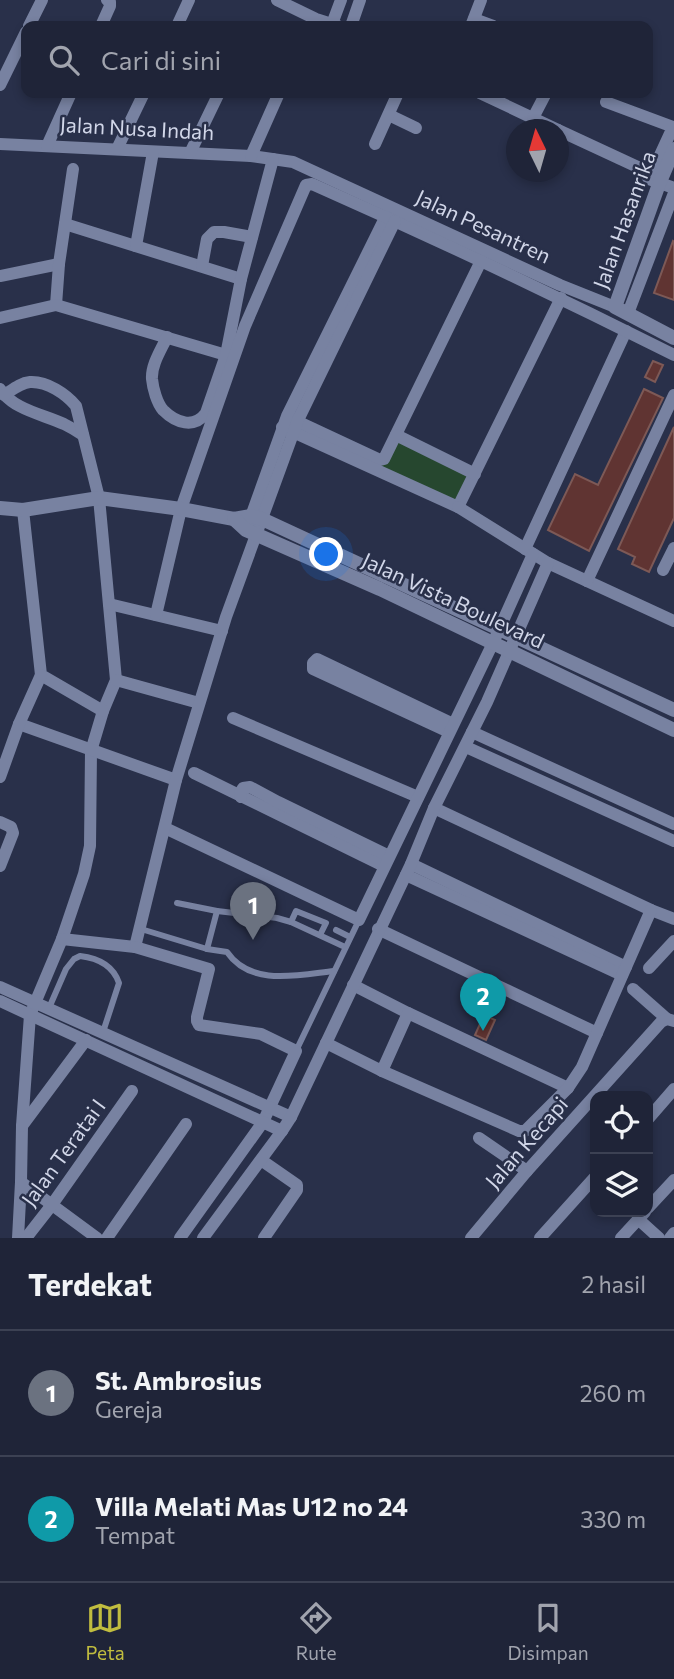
<!DOCTYPE html>
<html lang="id">
<head>
<meta charset="utf-8">
<style>
  :root { --surface:#1f2438; --page:#2c3043; --text:#f1f3f6; --muted:#a1a4ae; --line:#3c4153; --accent:#c1bd3f }
  body { margin:0; font-family:Commissioner,sans-serif; background:var(--page); color:var(--text) }
  .controls { position:absolute; right:21px; bottom:21px; display:grid; overflow:hidden; border-radius:14px; box-shadow:0 4px 10px #0003 }
  .controls button { width:63px; height:63px; display:grid; place-items:center; padding:0; border:0; border-bottom:2px solid var(--line); background:var(--surface); color:var(--text); font:35px sans-serif }
  .compass { position:absolute; left:506px; top:119px; width:63px; height:63px; border-radius:50%; background:var(--surface); box-shadow:0 4px 10px #0003; rotate:355deg }
  .you { position:absolute; left:327px; top:555px; width:24px; height:24px; margin:-18px; border:5px solid #fff; border-radius:50%; background:#1a73e8; box-shadow:0 0 0 10px #1a73e833 }
  .badge { display:grid; place-items:center; width:46px; height:46px; border-radius:50%; background:var(--accent); color:#fff; font-size:23px; font-weight:700 }
  .pin { position:absolute; translate:-50% -58px; filter:drop-shadow(0 2px 4px #0008) }
  .pin::after { content:''; position:absolute; top:37px; width:24px; height:21px; background:inherit; clip-path:polygon(0 0,100% 0,50% 100%) }
  .list { margin:0; padding:0; list-style:none }
  h2 { display:flex; justify-content:space-between; align-items:center; height:91px; margin:0; padding:0 28px; font-size:30px }
  h2 small { font-size:23px; font-weight:400; color:var(--muted) }
  .list li { display:grid; grid-template-columns:46px 1fr auto; gap:21px; align-items:center; box-sizing:border-box; height:126px; padding:0 28px; border-top:2px solid var(--line) }
  .list b { display:block; font-size:26px; white-space:nowrap }
  .list p { margin:0; font-size:23px; white-space:nowrap; color:var(--muted) }
  .list em { font-size:23px; font-style:normal; color:var(--muted) }
  .icon { flex:none; width:38px; height:38px; fill:none; stroke:currentColor; stroke-width:2; stroke-linecap:round; stroke-linejoin:round }
  .map { position:relative; flex:none; width:674px; height:1238px; overflow:hidden }
  .search { position:absolute; background:var(--surface); box-shadow:0 4px 10px #0003; left:21px; right:21px; top:21px; height:77px; display:flex; align-items:center; gap:18px; box-sizing:border-box; padding:0 24px; border-radius:14px; color:var(--muted); font-size:26px }
  .sheet { height:343px; background:var(--surface) }
  nav { display:flex; justify-content:space-around; align-items:center; box-sizing:border-box; height:98px; border-top:2px solid var(--line); background:var(--surface); font-size:19px; color:var(--muted) }
  nav a { display:grid; justify-items:center; gap:4px }
  nav .on { color:var(--accent) }
  .map>svg:first-child { display:block }
</style>
</head>
<body>
<div class="map">
<svg width="674" height="1238" viewBox="0 0 674 1238">
  <rect width="100%" height="100%" fill="#29304a"/>
  <polygon fill="#26472f" points="396,435 475,474 458,507 379,471"/>
  <g fill="#603432" stroke="#7d5956" stroke-width="2">
    <polygon points="673,241 674,242 674,300 654,293"/>
    <polygon points="653,361 663,365 655,382 645,377"/>
    <polygon points="644,389 663,398 589,551 548,530 575,474 598,485"/>
    <polygon points="674,427 674,518 649,572 632,564 635,557 618,549"/>
    <polygon points="484,1015 495,1020 486,1040 475,1035"/>
  </g>
  <g fill="none" stroke-linecap="round" stroke-linejoin="round">
    <g stroke="#7882a1" stroke-width="6">
      <polyline points="177,903 217,911 277,918 291,922 345,947"/>
      <polyline points="291,922 296,911 326,923 320,935"/>
      <path d="M141,929L207,949L227,952C251,987 298,975 334,971"/>
      <polyline points="336,930 350,937"/>
      <polyline points="207,949 217,911"/>
      <path d="M49,1008L66,969L74,959L80,956C97,958 113,965 119,983L103,1032"/>
      <polyline points="296,1051 359,920"/>
    </g>
    <g stroke="#7882a1" stroke-width="12">
      <polyline points="277,0 316,19 338,26"/>
      <polyline points="474,19 493,26"/>
      <polyline points="332,24 341,0"/>
      <polyline points="29,26 42,0"/>
      <polyline points="101,26 110,6 110,2 107,0"/>
      <polyline points="177,26 189,0"/>
      <polyline points="351,26 360,0"/>
      <polyline points="471,26 481,0"/>
      <polyline points="0,85 26,32"/>
      <polyline points="480,93 558,130"/>
      <polyline points="606,102 673,127 649,179"/>
      <polyline points="389,115 416,128"/>
      <polyline points="533,118 546,93"/>
      <polyline points="558,130 642,169 649,179 674,188"/>
      <polyline points="0,144 251,156 293,162 560,285 615,307"/>
      <polyline points="375,144 398,93"/>
      <polyline points="47,146 71,93"/>
      <polyline points="117,149 144,93"/>
      <polyline points="190,153 219,93"/>
      <polyline points="251,156 279,93"/>
      <polyline points="65,224 241,279"/>
      <polyline points="136,246 153,152"/>
      <polyline points="202,266 207,239 214,232 224,232 252,237"/>
      <polyline points="0,276 59,264"/>
      <polyline points="56,305 59,264 73,169"/>
      <polyline points="630,308 674,193"/>
      <polyline points="0,318 56,305 226,355"/>
      <path d="M167,337C161,350 151,365 152,379C153,389 157,403 163,410C176,423 194,429 206,413L226,355L241,279L273,159"/>
      <path d="M0,389C14,410 42,414 64,424C70,427 77,431 83,435"/>
      <path d="M4,395C12,390 20,383 30,382C47,381 66,394 76,406L99,498L116,680L103,711L91,751L90,846L84,874L62,939L30,1015L22,1126L21,1182L18,1238"/>
      <polyline points="290,418 380,460 384,459 481,261"/>
      <polyline points="282,427 458,507 561,298"/>
      <polyline points="396,435 475,474"/>
      <polyline points="458,507 548,563 674,621"/>
      <polyline points="23,510 41,675 103,711"/>
      <polyline points="249,522 287,416 386,216"/>
      <polyline points="525,549 626,331"/>
      <polyline points="663,570 674,548"/>
      <polyline points="587,581 674,395"/>
      <polyline points="109,604 222,631"/>
      <path d="M156,615L181,509L245,326L306,185L312,184C434,238 555,295 674,355"/>
      <polyline points="116,680 199,703"/>
      <polyline points="233,718 418,797"/>
      <polyline points="19,724 176,780"/>
      <polyline points="449,732 313,669 313,663 317,659 453,724"/>
      <polyline points="472,732 674,824"/>
      <polyline points="466,747 674,841"/>
      <polyline points="194,773 384,866"/>
      <polyline points="0,777 19,724 41,675"/>
      <polyline points="241,797 240,793 243,788 250,787 278,802 389,856"/>
      <polyline points="434,808 651,910 674,919"/>
      <polyline points="0,822 11,827 13,833 0,866"/>
      <polyline points="165,828 359,920 493,643 533,554"/>
      <polyline points="411,864 626,967"/>
      <polyline points="406,875 622,975"/>
      <polyline points="378,929 597,1033"/>
      <polyline points="62,939 135,947 176,780 226,617 298,420 395,221"/>
      <polyline points="135,947 209,969 197,1017 197,1021 199,1025 261,1034 296,1051 263,1122 180,1238"/>
      <polyline points="649,968 674,941"/>
      <polyline points="353,985 408,1013 568,1088"/>
      <polyline points="0,987 291,1117"/>
      <polyline points="633,989 667,1019"/>
      <polyline points="0,1001 282,1131"/>
      <polyline points="326,1043 382,1071 519,1131 525,1131 568,1088 582,1067 651,910"/>
      <polyline points="382,1071 408,1013"/>
      <polyline points="648,1119 674,1089"/>
      <polyline points="22,1126 86,1040"/>
      <polyline points="479,1138 527,1171"/>
      <polyline points="261,1160 297,1185 297,1190 264,1238"/>
      <polyline points="21,1182 97,1238"/>
      <polyline points="648,1208 674,1180"/>
      <polyline points="638,1219 659,1238"/>
      <polyline points="26,1238 51,1206 132,1091"/>
      <polyline points="107,1238 186,1124"/>
      <polyline points="203,1238 282,1131 291,1117 411,864 434,808 487,702 548,563"/>
      <polyline points="471,1238 527,1171 661,1022 667,1019 674,1021"/>
      <polyline points="540,1238 595,1177"/>
      <polyline points="621,1238 645,1212"/>
      <polyline points="670,1238 674,1233"/>
    </g>
    <g stroke="#7882a1" stroke-width="14">
      <polyline points="674,149 659,184 615,307 674,338"/>
      <polyline points="0,508 23,510 99,498 181,509 234,519 251,516 262,519 674,710"/>
      <polyline points="234,519 246,530 380,589 674,730"/>
    </g>
  </g>
  <g text-anchor="middle" stroke-width="5" stroke-linejoin="round" paint-order="stroke">
    <g font-size="21" fill="#d1d6e8" stroke="#29304a">
      <text transform="translate(137 129) rotate(3)" y="7">Jalan Nusa Indah</text>
      <text transform="translate(625 220) rotate(-70)" y="7">Jalan Hasanrika</text>
      <text transform="translate(483 227) rotate(25)" y="7">Jalan Pesantren</text>
      <text transform="translate(453 601) rotate(25)" y="7">Jalan Vista Boulevard</text>
      <text transform="translate(527 1143) rotate(-49)" y="7">Jalan Kecapi</text>
      <text transform="translate(64 1153) rotate(-54)" y="7">Jalan Teratai I</text>
    </g>
  </g>
</svg>
<div class="controls">
<button><svg class="icon" aria-label="locate" viewBox="0 0 24 24"><circle cx="12" cy="12" r="6"/><path d="M12 2v4M12 18v4M2 12h4M18 12h4"/></svg></button>
<button><svg class="icon" aria-label="layers" viewBox="0 0 24 24"><path d="M12 4l9 5-9 5-9-5zM3 14l9 5 9-5"/></svg></button>
</div>
<svg class="compass" viewBox="-18 -18 36 36"><path d="M0-13l5 13h-10z" fill="#e53935"/><path d="M0 13l5-13h-10z" fill="#a1a4ae"/></svg>
<div class="you"></div>
<div class="pin badge" style="left:253px;top:940px;background:#6b7280">1</div>
<div class="pin badge" style="left:483px;top:1031px;background:#0f9aa8">2</div>
<div class="search"><svg class="icon" aria-label="search" viewBox="0 0 24 24"><circle cx="10" cy="10" r="6"/><path d="M15 15l6 6"/></svg>Cari di sini</div>
</div>
<section class="sheet">
<h2>Terdekat<small>2 hasil</small></h2>
<ul class="list">
<li><span class="badge" style="background:#6b7280">1</span><div><b>St. Ambrosius</b><p>Gereja</p></div><em>260 m</em></li>
<li><span class="badge" style="background:#0f9aa8">2</span><div><b>Villa Melati Mas U12 no 24</b><p>Tempat</p></div><em>330 m</em></li>
</ul>
</section>
<nav>
<a class="on"><svg class="icon" aria-label="map" viewBox="0 0 24 24"><path d="M3 6l6-2 6 2 6-2v14l-6 2-6-2-6 2zM9 4v14M15 6v14"/></svg>Peta</a>
<a><svg class="icon" aria-label="directions" viewBox="0 0 24 24"><path d="M12 3l9 9-9 9-9-9zM9 14v-3h6M13 9l2 2-2 2"/></svg>Rute</a>
<a><svg class="icon" aria-label="saved" viewBox="0 0 24 24"><path d="M7 4h10v16l-5-4-5 4z"/></svg>Disimpan</a>
</nav>
</body>
</html>
